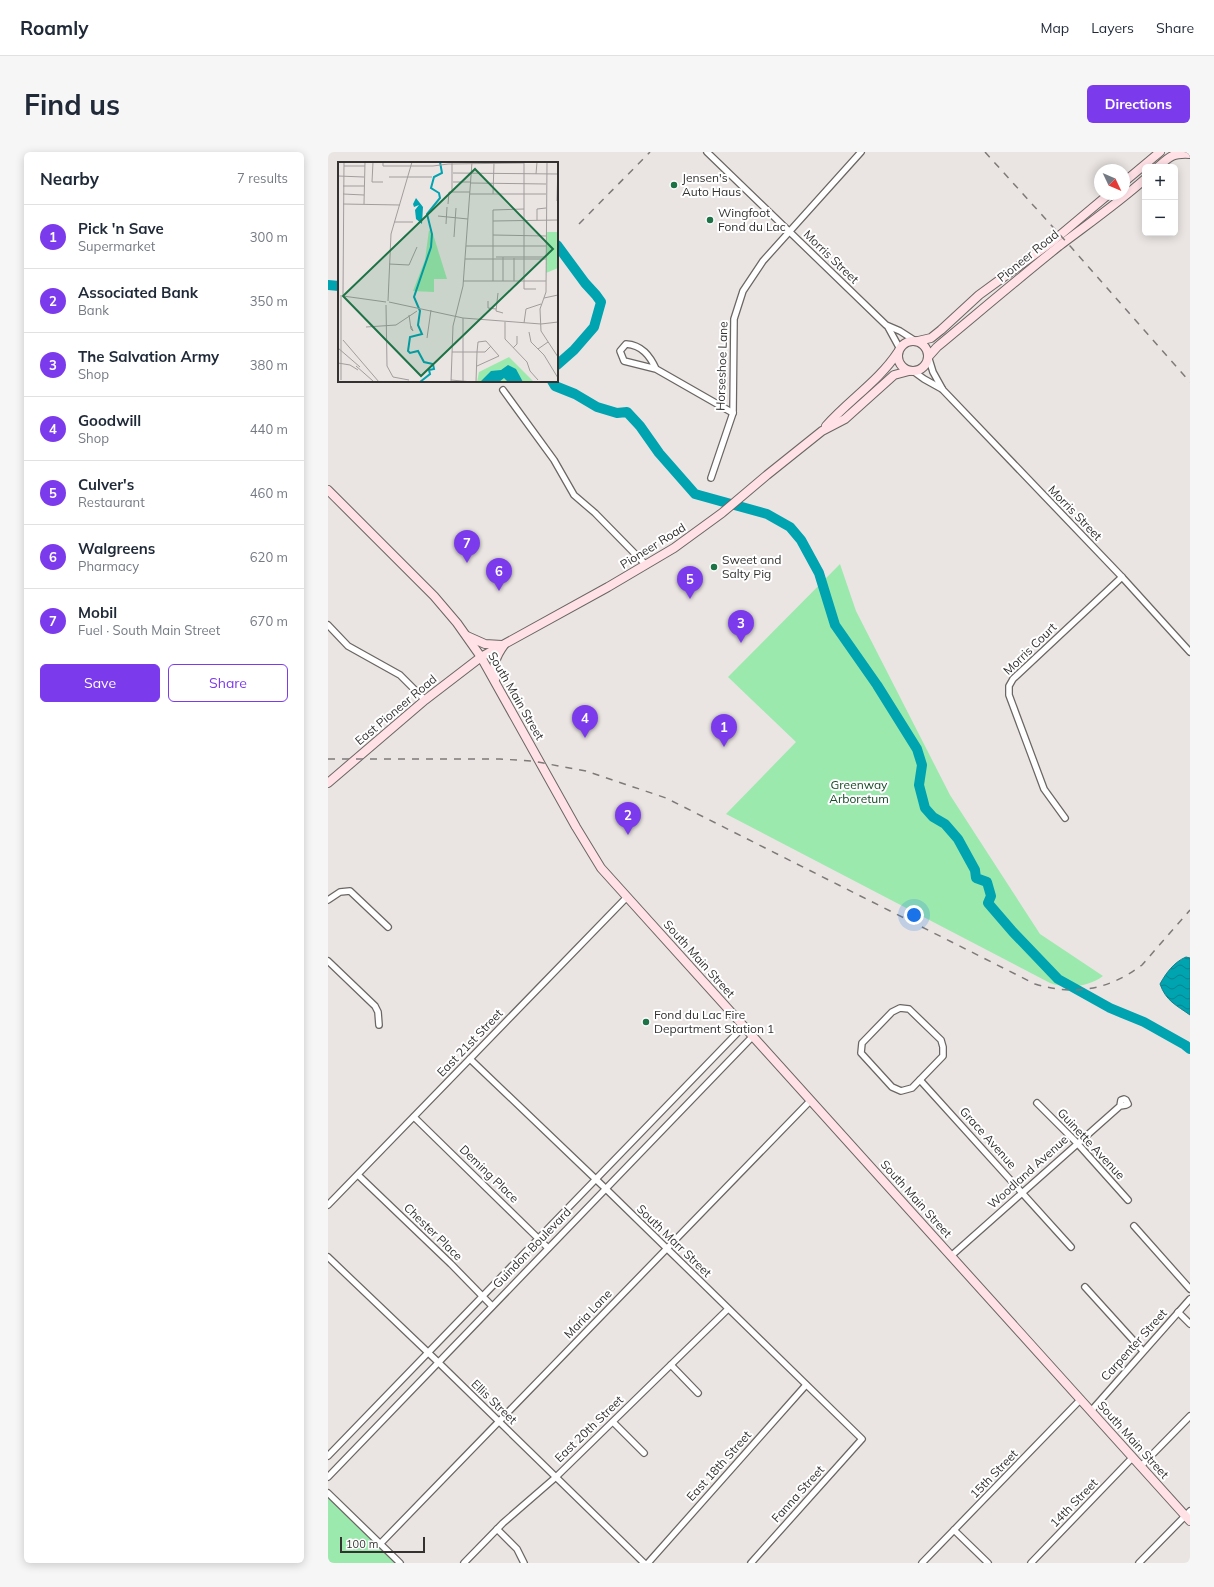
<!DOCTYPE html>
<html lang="en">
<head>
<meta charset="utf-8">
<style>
  :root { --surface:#fff; --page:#f6f6f7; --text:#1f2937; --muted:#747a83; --line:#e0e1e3; --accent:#7c3aed }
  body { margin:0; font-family:Mulish,sans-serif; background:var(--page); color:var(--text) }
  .controls { position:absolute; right:12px; top:12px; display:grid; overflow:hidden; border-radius:6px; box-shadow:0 2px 10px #0003 }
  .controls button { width:36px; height:36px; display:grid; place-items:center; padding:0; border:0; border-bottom:1px solid var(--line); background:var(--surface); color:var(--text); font:20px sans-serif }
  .compass { position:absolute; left:766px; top:12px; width:36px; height:36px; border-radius:50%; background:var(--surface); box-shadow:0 2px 10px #0003; rotate:134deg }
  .scale { position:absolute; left:12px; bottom:10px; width:85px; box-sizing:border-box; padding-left:4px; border:2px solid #343231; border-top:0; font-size:11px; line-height:14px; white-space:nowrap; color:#343231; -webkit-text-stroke:3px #fff; paint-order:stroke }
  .you { position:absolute; left:586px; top:763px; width:14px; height:14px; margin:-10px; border:3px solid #fff; border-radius:50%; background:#1a73e8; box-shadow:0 0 0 6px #1a73e833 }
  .badge { display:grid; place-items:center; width:26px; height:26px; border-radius:50%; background:var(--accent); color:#fff; font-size:13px; font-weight:700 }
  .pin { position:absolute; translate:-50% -33px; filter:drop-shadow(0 1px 2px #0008) }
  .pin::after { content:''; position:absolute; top:21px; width:14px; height:12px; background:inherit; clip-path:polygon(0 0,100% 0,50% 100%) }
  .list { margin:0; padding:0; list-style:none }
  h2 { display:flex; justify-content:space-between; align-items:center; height:52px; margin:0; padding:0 16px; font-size:17px }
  h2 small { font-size:13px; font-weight:400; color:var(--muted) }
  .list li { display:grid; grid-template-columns:26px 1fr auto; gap:12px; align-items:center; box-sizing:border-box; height:64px; padding:0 16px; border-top:1px solid var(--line) }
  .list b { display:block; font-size:15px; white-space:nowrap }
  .list p { margin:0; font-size:13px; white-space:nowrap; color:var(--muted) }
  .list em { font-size:13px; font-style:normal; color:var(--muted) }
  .actions { display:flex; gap:8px; padding:12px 16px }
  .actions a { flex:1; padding:9px 0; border:1px solid var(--accent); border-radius:6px; text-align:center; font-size:14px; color:var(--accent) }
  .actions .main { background:var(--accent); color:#fff }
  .map { position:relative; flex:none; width:862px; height:1411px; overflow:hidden; border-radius:6px }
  header { display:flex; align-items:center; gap:24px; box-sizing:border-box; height:56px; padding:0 20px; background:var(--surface); border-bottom:1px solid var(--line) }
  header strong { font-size:19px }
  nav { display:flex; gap:22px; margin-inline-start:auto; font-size:14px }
  .intro { display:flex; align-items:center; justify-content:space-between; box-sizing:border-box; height:96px; padding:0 24px }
  h1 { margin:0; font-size:28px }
  .button { padding:10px 18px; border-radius:6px; background:var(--accent); color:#fff; font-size:14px; font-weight:700 }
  main { display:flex; gap:24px; padding:0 24px }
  aside { flex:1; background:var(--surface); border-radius:6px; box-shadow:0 2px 10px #0003 }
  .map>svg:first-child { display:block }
</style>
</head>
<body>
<header>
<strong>Roamly</strong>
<nav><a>Map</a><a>Layers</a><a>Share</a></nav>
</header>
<div class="intro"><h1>Find us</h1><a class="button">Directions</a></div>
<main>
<aside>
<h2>Nearby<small>7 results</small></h2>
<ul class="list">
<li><span class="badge">1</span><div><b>Pick 'n Save</b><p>Supermarket</p></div><em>300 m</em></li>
<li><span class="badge">2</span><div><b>Associated Bank</b><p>Bank</p></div><em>350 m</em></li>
<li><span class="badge">3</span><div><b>The Salvation Army</b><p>Shop</p></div><em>380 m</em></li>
<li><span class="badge">4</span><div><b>Goodwill</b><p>Shop</p></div><em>440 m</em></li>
<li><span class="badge">5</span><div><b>Culver's</b><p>Restaurant</p></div><em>460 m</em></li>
<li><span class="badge">6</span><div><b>Walgreens</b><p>Pharmacy</p></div><em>620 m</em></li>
<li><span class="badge">7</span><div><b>Mobil</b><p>Fuel · South Main Street</p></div><em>670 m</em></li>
</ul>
<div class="actions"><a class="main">Save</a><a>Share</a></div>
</aside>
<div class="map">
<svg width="862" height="1411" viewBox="0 0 862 1411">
  <defs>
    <pattern id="water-waves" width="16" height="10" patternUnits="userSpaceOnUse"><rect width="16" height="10" fill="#00a3b0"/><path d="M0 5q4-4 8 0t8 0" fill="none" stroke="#038590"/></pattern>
  </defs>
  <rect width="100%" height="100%" fill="#eae5e3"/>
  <g fill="#9ce9ae">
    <path d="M512,412L528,459L622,643L712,782L775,824C761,835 738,837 722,831L398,662L468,590L400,525Z"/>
    <polygon points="0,1342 72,1411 0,1411"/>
  </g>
  <path fill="url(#water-waves)" stroke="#10818a" d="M858,805L862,806V863C848,853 838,849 832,832C838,821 846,810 858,805Z"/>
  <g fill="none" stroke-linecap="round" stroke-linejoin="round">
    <g stroke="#00a3b0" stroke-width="10">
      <polyline points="229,93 257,131 268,143 273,150 266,175 246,198 229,213"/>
      <polyline points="0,133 11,134"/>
      <polyline points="224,229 227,234 247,242 269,255 289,261 299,260 312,274 331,301 367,342 439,362 462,375 473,388 491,421 507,473 549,533 589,597 594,613 591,633 597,656 605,665 617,672 630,687 647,718 648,726 659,730 663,744 660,751 685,780 730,827 782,856 816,870 857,893 862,897"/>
    </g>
    <g stroke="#6a6664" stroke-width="8">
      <g id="minor">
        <polyline points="379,0 558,173 572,179 586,188"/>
        <polyline points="560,175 572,197"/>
        <polyline points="601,207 605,220 615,238 794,425 862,500"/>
        <path d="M328,217L296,209L292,199L298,192C314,193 322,204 328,217L405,261"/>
        <polyline points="585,219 596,227 614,237"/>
        <polyline points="175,238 226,308 246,343 267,361 318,413"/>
        <polyline points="383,326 405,261 406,167 415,139 435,109 533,0"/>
        <polyline points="0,473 20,494 72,523 97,548"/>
        <polyline points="737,666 716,637 681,543 681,534 685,527 794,425"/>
        <polyline points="0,748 12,740 22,739 60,775"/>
        <polyline points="0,809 47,854 50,860 51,873"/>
        <polygon points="572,856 581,857 613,888 615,895 615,904 584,936 573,939 564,935 533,901 534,891 564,860"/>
        <polyline points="142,907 277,1036 534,1287 423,1411"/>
        <polyline points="592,928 743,1095"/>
        <polyline points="709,951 749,991 800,1048"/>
        <polyline points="86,965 220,1096"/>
        <polyline points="30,1023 123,1112 164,1154"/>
        <polyline points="0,1053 299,745"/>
        <polyline points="806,1074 862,1137"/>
        <polyline points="623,1104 792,954 798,953 800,952 798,948 796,947 793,948 792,954"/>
        <polyline points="0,1105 110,1210 316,1411"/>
        <polyline points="757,1135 815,1199"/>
        <polyline points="850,1160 862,1172"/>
        <polyline points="343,1213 370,1241"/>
        <polyline points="763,1259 862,1147"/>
        <polyline points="285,1270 316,1301"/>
        <polyline points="0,1304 416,874"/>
        <polyline points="813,1314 862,1264"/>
        <polyline points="0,1325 425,884"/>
        <polyline points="0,1341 72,1411"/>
        <polyline points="169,1377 189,1397 196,1411"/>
        <polyline points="626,1378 660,1411"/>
        <polyline points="52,1392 483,948"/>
        <polyline points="136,1411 175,1371 228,1325 400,1157"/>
        <polyline points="320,1411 478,1233"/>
        <polyline points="594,1411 753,1247"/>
        <polyline points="703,1411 805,1305"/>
        <polyline points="811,1411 862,1359"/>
      </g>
    </g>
    <g stroke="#6a6664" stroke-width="10">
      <g id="secondary">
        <path d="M830,15C842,4 845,1 862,2"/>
        <polyline points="796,30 832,0"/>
        <circle cx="585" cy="204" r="15"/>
        <polyline points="590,189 603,186 613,178 651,143 725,89 781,42"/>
        <path d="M601,204L609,195C650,161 690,127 731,94C760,72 790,51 817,27"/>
        <path d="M498,274C521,248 551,229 570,200"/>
        <polyline points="0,338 106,444 129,471 153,505 248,675 273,716 862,1369"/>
        <polyline points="139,484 157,492 174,493"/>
        <path d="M167,527C164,514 168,504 176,493"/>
        <polyline points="0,631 97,548 153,505 280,435 346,396 394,361 439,323 494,279 517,267 566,223 581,219"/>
      </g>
    </g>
    <use href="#minor" stroke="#fff" stroke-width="5.5"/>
    <use href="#secondary" stroke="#ffe1e6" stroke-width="8"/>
    <g stroke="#7d7a79" stroke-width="1.5" stroke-dasharray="7 7" stroke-linecap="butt">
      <polyline points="657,0 743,95 862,230"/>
      <polyline points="251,72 322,0"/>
      <path d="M0,607H172L204,609L258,619L338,646L707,832C746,844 781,838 814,813L862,758"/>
    </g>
  </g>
  <g fill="#1d7346" stroke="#fff" stroke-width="1.5">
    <circle cx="346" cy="33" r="4"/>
    <circle cx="382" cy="68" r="4"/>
    <circle cx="386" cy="415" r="4"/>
    <circle cx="318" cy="870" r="4"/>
  </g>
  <g text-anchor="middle" stroke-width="4" stroke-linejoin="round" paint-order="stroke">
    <g font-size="12" fill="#343231" stroke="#fff" text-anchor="start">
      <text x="354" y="30">Jensen's<tspan x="354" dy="14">Auto Haus</tspan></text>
      <text x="390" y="65">Wingfoot<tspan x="390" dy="14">Fond du Lac</tspan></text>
      <text x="394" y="412">Sweet and<tspan x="394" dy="14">Salty Pig</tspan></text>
      <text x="326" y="867">Fond du Lac Fire<tspan x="326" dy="14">Department Station 1</tspan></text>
    </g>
    <g font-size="12" fill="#343231" stroke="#fff">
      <text transform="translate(700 104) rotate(-39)" y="4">Pioneer Road</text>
      <text transform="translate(503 105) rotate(44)" y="4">Morris Street</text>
      <text transform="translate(394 214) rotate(-88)" y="4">Horseshoe Lane</text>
      <text transform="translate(747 361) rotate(46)" y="4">Morris Street</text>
      <text transform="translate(325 394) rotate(-32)" y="4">Pioneer Road</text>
      <text transform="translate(702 497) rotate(-44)" y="4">Morris Court</text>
      <text transform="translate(188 544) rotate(60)" y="4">South Main Street</text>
      <text transform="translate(68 558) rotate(-40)" y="4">East Pioneer Road</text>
      <text transform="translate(371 807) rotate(48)" y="4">South Main Street</text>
      <text transform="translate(142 891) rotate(-46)" y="4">East 21st Street</text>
      <text transform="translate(660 986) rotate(48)" y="4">Grace Avenue</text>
      <text transform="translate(763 992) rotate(47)" y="4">Guinette Avenue</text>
      <text transform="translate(700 1020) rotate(-42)" y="4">Woodland Avenue</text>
      <text transform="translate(161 1022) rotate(44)" y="4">Deming Place</text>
      <text transform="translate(588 1047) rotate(48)" y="4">South Main Street</text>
      <text transform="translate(105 1080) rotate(44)" y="4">Chester Place</text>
      <text transform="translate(346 1089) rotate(44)" y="4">South Marr Street</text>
      <text transform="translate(204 1096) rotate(-46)" y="4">Guindon Boulevard</text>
      <text transform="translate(260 1162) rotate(-46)" y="4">Maria Lane</text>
      <text transform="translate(806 1193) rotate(-48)" y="4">Carpenter Street</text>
      <text transform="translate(166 1250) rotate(44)" y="4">Ellis Street</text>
      <text transform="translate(261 1277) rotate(-44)" y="4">East 20th Street</text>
      <text transform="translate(805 1288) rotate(48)" y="4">South Main Street</text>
      <text transform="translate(391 1314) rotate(-48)" y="4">East 18th Street</text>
      <text transform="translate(666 1322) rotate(-46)" y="4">15th Street</text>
      <text transform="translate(470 1342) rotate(-48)" y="4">Fanna Street</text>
      <text transform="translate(746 1351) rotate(-46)" y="4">14th Street</text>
    </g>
    <g font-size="12" fill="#134a25" stroke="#fff">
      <text x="531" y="637">Greenway<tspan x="531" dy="14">Arboretum</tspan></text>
    </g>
  </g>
  <g transform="translate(10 10)">
    <rect width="220" height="220" fill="#eae5e3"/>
    <path d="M91,68L95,72L109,117H96V130L75,129L87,98ZM208,70H220V106L208,111ZM171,195L196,220H139L141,210Z" fill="#9ce9ae"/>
    <path d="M78,36L85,45L84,62L78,57L77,48L81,43L76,45L75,42ZM170,203L178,207L185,220H170L166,216L161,220H142L153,209L163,208Z" fill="#00a3b0"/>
    <path fill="none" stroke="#00a3b0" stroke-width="2" d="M82,220L92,212L91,208L96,207L95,202L86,200L80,189L72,191L70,189L72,175L84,172L80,163L82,149L76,135L93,85L94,72L89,52L102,36L101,31L93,26L96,15L104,11L102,0"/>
    <path fill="none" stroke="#a19d9c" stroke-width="1" d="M35,0L34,20H45M45,0V4H95L110,2L186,1M186,0V127H198M209,0L208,130L202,147L203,169L220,195M6,4H27M115,11L220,12M198,12L199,0M0,14L26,15M51,15H94M115,20H132M133,21L208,22M5,24H26M114,30V1M114,30H132M5,32L26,33M132,32H208M155,32L156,1M219,39L220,0M5,42L62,43M26,42L27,0M110,42L111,30H114M100,54L130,57M199,58V47L208,46M155,59L220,58M56,60H75M108,62L109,45M155,73L208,74M116,75L118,46M128,84H208M158,95H208M127,97H208M51,102L71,103L79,85M125,119H208M155,119V48L186,47M165,119V95M176,119V96M160,131L158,149L165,151M3,133V218M5,133L6,0M5,134L48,140M206,136L220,133M50,139L53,72L74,0M150,139V146L158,147M51,140L125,156L203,162L220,160M48,143L49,204L55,215L71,218M71,153L73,167L75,169L73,164M125,156V219M167,160V177L189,200L192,209L200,218M186,161L188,147L203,142M28,165L58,163L79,149M191,170L193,180L206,193L220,216M89,176L93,148M5,178L41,220M0,186L22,205M175,186L179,182V174M200,187L210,180M114,190H139L140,180L148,179L161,194L139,204M0,201L12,203L20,208M18,204L35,219M113,218L135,220M5,220H27M113,220L115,164L125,124L134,0M138,220L139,190H147L153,184"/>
    <path fill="#1d7346" fill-opacity="0.15" stroke="#1d7346" stroke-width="2" d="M137,7L215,87L83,214L5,134Z"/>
    <rect width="220" height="220" fill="none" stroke="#343231" stroke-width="2"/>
  </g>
</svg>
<div class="controls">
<button>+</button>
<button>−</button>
</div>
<svg class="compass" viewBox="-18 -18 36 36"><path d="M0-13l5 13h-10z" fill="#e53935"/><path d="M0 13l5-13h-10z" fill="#747a83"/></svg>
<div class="scale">100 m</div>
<div class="you"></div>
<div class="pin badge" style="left:396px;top:595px">1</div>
<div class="pin badge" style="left:300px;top:683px">2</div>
<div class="pin badge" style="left:413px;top:491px">3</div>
<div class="pin badge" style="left:257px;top:586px">4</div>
<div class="pin badge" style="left:362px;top:447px">5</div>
<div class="pin badge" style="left:171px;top:439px">6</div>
<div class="pin badge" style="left:139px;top:411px">7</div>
</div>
</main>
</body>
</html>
